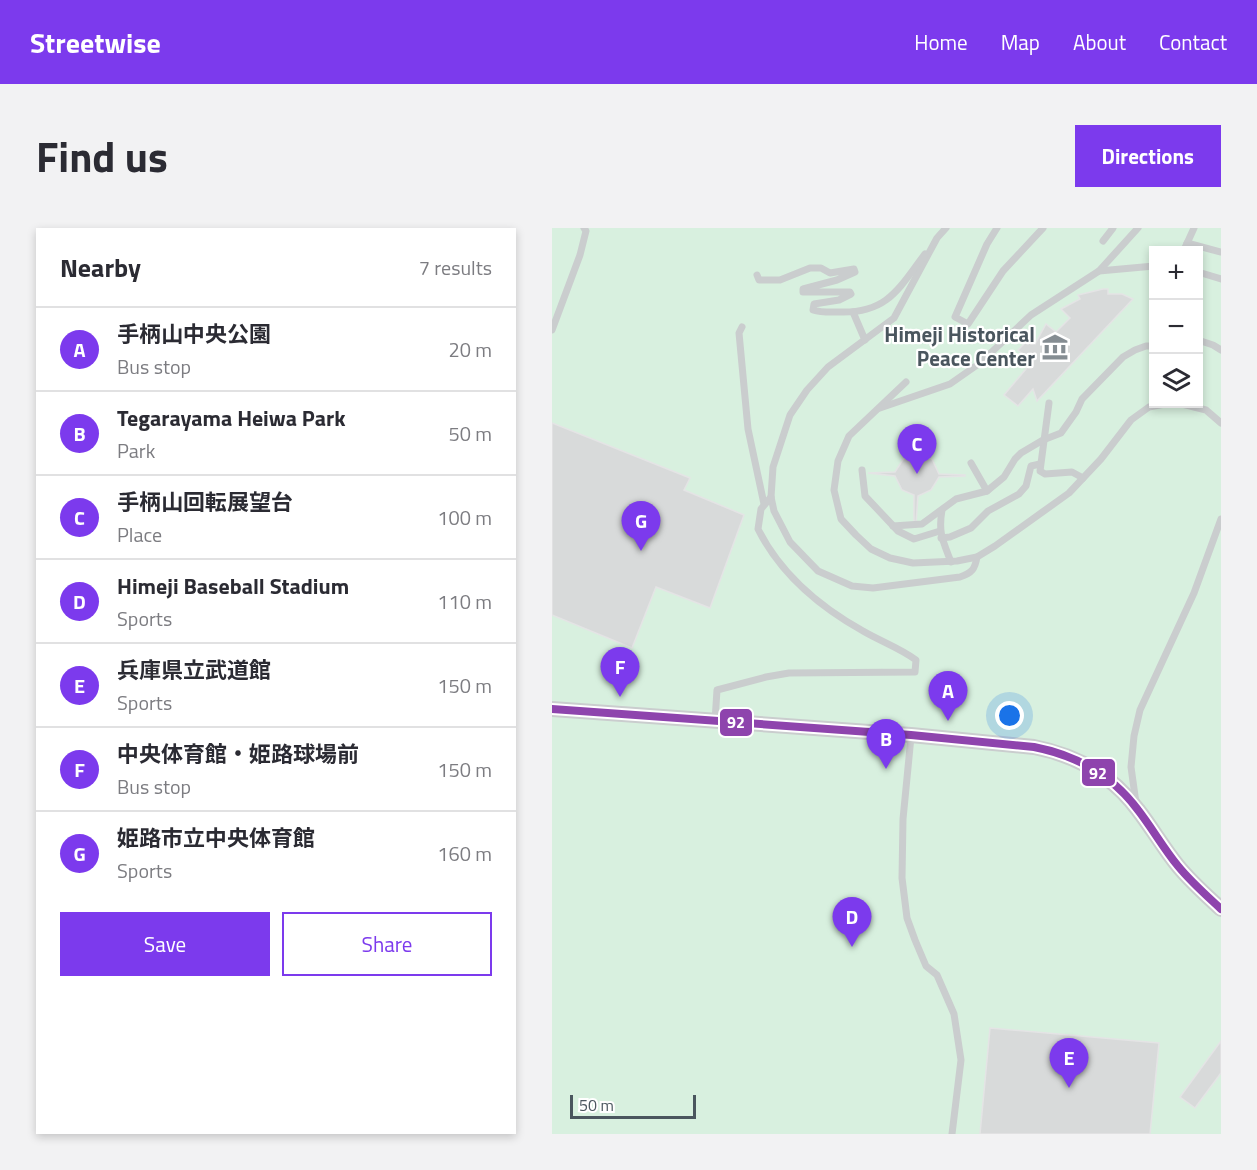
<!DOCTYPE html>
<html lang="en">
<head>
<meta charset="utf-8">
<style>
  :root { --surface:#fff; --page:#f2f2f3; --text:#2b2b33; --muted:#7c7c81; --line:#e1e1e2; --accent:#7c3aed }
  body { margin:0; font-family:"Titillium Web","Noto Sans JP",sans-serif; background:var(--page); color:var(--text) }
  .controls { position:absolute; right:18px; top:18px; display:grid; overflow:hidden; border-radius:0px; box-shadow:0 3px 9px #0003 }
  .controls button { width:54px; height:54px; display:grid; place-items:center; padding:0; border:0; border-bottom:2px solid var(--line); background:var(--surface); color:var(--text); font:30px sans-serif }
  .scale { position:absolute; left:18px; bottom:15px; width:126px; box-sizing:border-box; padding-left:6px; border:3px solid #4a565e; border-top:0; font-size:16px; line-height:21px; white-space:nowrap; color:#4a565e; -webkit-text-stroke:4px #fff; paint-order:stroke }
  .you { position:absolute; left:458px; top:488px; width:21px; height:21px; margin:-15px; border:4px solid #fff; border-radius:50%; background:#1a73e8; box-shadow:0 0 0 9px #1a73e833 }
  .badge { display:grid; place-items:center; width:39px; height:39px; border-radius:50%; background:var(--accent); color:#fff; font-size:20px; font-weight:700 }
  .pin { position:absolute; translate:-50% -50px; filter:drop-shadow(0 2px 3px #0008) }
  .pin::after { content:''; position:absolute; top:32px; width:21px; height:18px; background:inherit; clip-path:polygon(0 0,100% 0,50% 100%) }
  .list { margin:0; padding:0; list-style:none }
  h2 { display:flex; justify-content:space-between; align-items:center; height:78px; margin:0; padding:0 24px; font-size:26px }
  h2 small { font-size:20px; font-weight:400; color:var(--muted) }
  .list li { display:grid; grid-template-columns:39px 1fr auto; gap:18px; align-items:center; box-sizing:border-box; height:84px; padding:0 24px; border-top:2px solid var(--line) }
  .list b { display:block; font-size:22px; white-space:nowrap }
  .list p { margin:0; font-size:20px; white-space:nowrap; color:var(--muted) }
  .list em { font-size:20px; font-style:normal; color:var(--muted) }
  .actions { display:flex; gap:12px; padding:18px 24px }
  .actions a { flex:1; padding:14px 0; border:2px solid var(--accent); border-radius:0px; text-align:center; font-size:21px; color:var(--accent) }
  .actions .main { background:var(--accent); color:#fff }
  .icon { flex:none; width:33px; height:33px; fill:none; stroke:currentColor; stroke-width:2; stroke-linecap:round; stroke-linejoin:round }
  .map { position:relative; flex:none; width:669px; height:906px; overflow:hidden; border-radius:0px }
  header { display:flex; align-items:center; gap:36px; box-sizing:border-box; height:84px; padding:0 30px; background:var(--accent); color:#fff }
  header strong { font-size:28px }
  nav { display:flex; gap:33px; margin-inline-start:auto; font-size:21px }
  .intro { display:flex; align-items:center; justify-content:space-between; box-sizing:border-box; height:144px; padding:0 36px }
  h1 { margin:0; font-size:42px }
  .button { padding:15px 27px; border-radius:0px; background:var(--accent); color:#fff; font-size:21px; font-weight:700 }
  main { display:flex; gap:36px; padding:0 36px }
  aside { flex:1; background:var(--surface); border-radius:0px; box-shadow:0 3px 9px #0003 }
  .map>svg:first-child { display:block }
</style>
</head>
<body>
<header>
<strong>Streetwise</strong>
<nav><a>Home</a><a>Map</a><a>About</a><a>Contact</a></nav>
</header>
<div class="intro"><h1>Find us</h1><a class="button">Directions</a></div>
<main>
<aside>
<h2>Nearby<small>7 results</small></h2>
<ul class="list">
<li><span class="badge">A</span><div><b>手柄山中央公園</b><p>Bus stop</p></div><em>20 m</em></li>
<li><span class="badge">B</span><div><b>Tegarayama Heiwa Park</b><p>Park</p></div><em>50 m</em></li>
<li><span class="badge">C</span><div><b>手柄山回転展望台</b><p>Place</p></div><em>100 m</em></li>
<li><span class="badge">D</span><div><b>Himeji Baseball Stadium</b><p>Sports</p></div><em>110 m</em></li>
<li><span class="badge">E</span><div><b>兵庫県立武道館</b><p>Sports</p></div><em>150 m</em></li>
<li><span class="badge">F</span><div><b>中央体育館・姫路球場前</b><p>Bus stop</p></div><em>150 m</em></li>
<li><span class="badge">G</span><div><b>姫路市立中央体育館</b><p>Sports</p></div><em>160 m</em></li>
</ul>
<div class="actions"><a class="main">Save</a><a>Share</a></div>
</aside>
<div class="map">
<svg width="669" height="906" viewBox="0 0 669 906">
  <rect width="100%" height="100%" fill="#f2f2f2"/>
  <path fill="#d8f0df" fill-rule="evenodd" d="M0,0H669V906H0ZM602,22H646V176H602Z"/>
  <g fill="#d8dada" stroke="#e4e4e5" stroke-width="1.5">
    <polygon points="551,61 556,61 556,66 570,66 581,71 485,173 481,161 466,178 452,167 479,135 466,122 477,111 483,116 494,96 504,104 518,90 509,81 528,71 526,67"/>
    <polygon points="0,195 138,250 132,262 192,287 158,380 104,359 80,420 0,387"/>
    <polygon points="365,198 367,198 367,225 380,231 387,246 413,247 413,248 387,249 379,262 366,268 364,295 362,294 362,267 350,262 343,248 316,245 343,244 352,230 364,225"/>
    <polygon points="438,800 607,815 598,906 428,906"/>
    <polygon points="669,813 669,845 643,880 628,869"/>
  </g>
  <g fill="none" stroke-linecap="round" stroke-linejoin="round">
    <g stroke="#cacdce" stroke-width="7">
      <path d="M394,0L385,10L342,90L276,139L255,162L238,187L221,239L219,269L222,283L238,314L266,343L300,358L321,360L408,349C420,345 423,341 425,329"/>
      <polyline points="445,0 435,16 403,89 416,96 451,43 491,0"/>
      <polyline points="551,13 561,0"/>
      <polyline points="635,15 669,24"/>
      <polyline points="632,22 642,0"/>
      <polyline points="547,43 586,0"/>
      <polyline points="646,44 669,51"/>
      <path d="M205,47L207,52H228L258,40H269L278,45L302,41L303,44L285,52L251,61V64H298L299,66L287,72L262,76L261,82C270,85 280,84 289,84C336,85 347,60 373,26"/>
      <polyline points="301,84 313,112"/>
      <polyline points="190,99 187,105 196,201 212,276"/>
      <polyline points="0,102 28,27 34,3 32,0"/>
      <polyline points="646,112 661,117 669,122"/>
      <polyline points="354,154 297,208 286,233 282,262 289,291 304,307 319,321 338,330 361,335 405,333 425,329 443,318 517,265 549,231 579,192 597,179 613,176"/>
      <polyline points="497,175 488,243 493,246 520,244 531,250"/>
      <polyline points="630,176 654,182 669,195"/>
      <polyline points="328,180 398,156 428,135 479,87 547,43 602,38"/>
      <polyline points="419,235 435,263"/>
      <polyline points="310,242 313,268 346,303 362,311 388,303"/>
      <path d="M390,282C386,305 391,313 399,334"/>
      <polyline points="341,298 370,296 404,271 435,263 452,249 463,231 469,225 491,212 509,205 524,184 530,171 571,129 583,122 594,118 602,118"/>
      <polyline points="389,310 398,309 419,300 436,283 467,266 474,258 479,238 488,236"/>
      <path d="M163,493L165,462L214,449L237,445L363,444L364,432C348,420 328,413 311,403C268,379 228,345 206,301L209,281L219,269"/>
      <polyline points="359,509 351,591 350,650 355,690 363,712 374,738 385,747 402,786 409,832 400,906"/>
      <polyline points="584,575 579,539 582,508 588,482 642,365 669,291"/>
    </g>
    <path stroke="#cacdce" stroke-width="16" d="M0,481L359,507L482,519C523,527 560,547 586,582C600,600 612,621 626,638C639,654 654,667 669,681"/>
    <g stroke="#fff" stroke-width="12">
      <path id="bus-1" d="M0,481L359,507L482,519C523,527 560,547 586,582C600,600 612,621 626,638C639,654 654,667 669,681"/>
    </g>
    <use href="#bus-1" stroke="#8e44ad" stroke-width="8"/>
  </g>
  <defs>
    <g id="museum-bare" transform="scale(2.07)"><path d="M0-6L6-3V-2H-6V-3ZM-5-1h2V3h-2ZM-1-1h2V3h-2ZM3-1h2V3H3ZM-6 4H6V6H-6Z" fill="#858d92" stroke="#fff" stroke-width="2.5" paint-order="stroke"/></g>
  </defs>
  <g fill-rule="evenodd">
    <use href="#museum-bare" x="503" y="119"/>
  </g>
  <g text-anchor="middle" stroke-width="4.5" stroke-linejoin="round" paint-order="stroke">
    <g font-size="21" font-weight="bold" fill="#4a565e" stroke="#fff" text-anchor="end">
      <text x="483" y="114">Himeji Historical<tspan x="483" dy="24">Peace Center</tspan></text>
    </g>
  </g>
  <g stroke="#fff" stroke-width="2">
    <rect x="167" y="480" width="34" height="29" rx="6" fill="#8e44ad"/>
    <rect x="529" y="530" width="35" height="29" rx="6" fill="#8e44ad"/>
  </g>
  <g font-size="16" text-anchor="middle" font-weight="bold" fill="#fff">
    <text x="184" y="500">92</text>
    <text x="546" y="551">92</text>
  </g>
</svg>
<div class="controls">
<button>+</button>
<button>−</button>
<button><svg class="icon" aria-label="layers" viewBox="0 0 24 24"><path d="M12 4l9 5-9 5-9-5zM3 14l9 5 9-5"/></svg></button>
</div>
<div class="scale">50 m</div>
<div class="you"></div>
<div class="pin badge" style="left:396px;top:493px">A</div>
<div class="pin badge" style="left:334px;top:541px">B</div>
<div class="pin badge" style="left:365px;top:246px">C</div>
<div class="pin badge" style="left:300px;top:719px">D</div>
<div class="pin badge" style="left:517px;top:860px">E</div>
<div class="pin badge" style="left:68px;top:469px">F</div>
<div class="pin badge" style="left:89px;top:323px">G</div>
</div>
</main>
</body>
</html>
